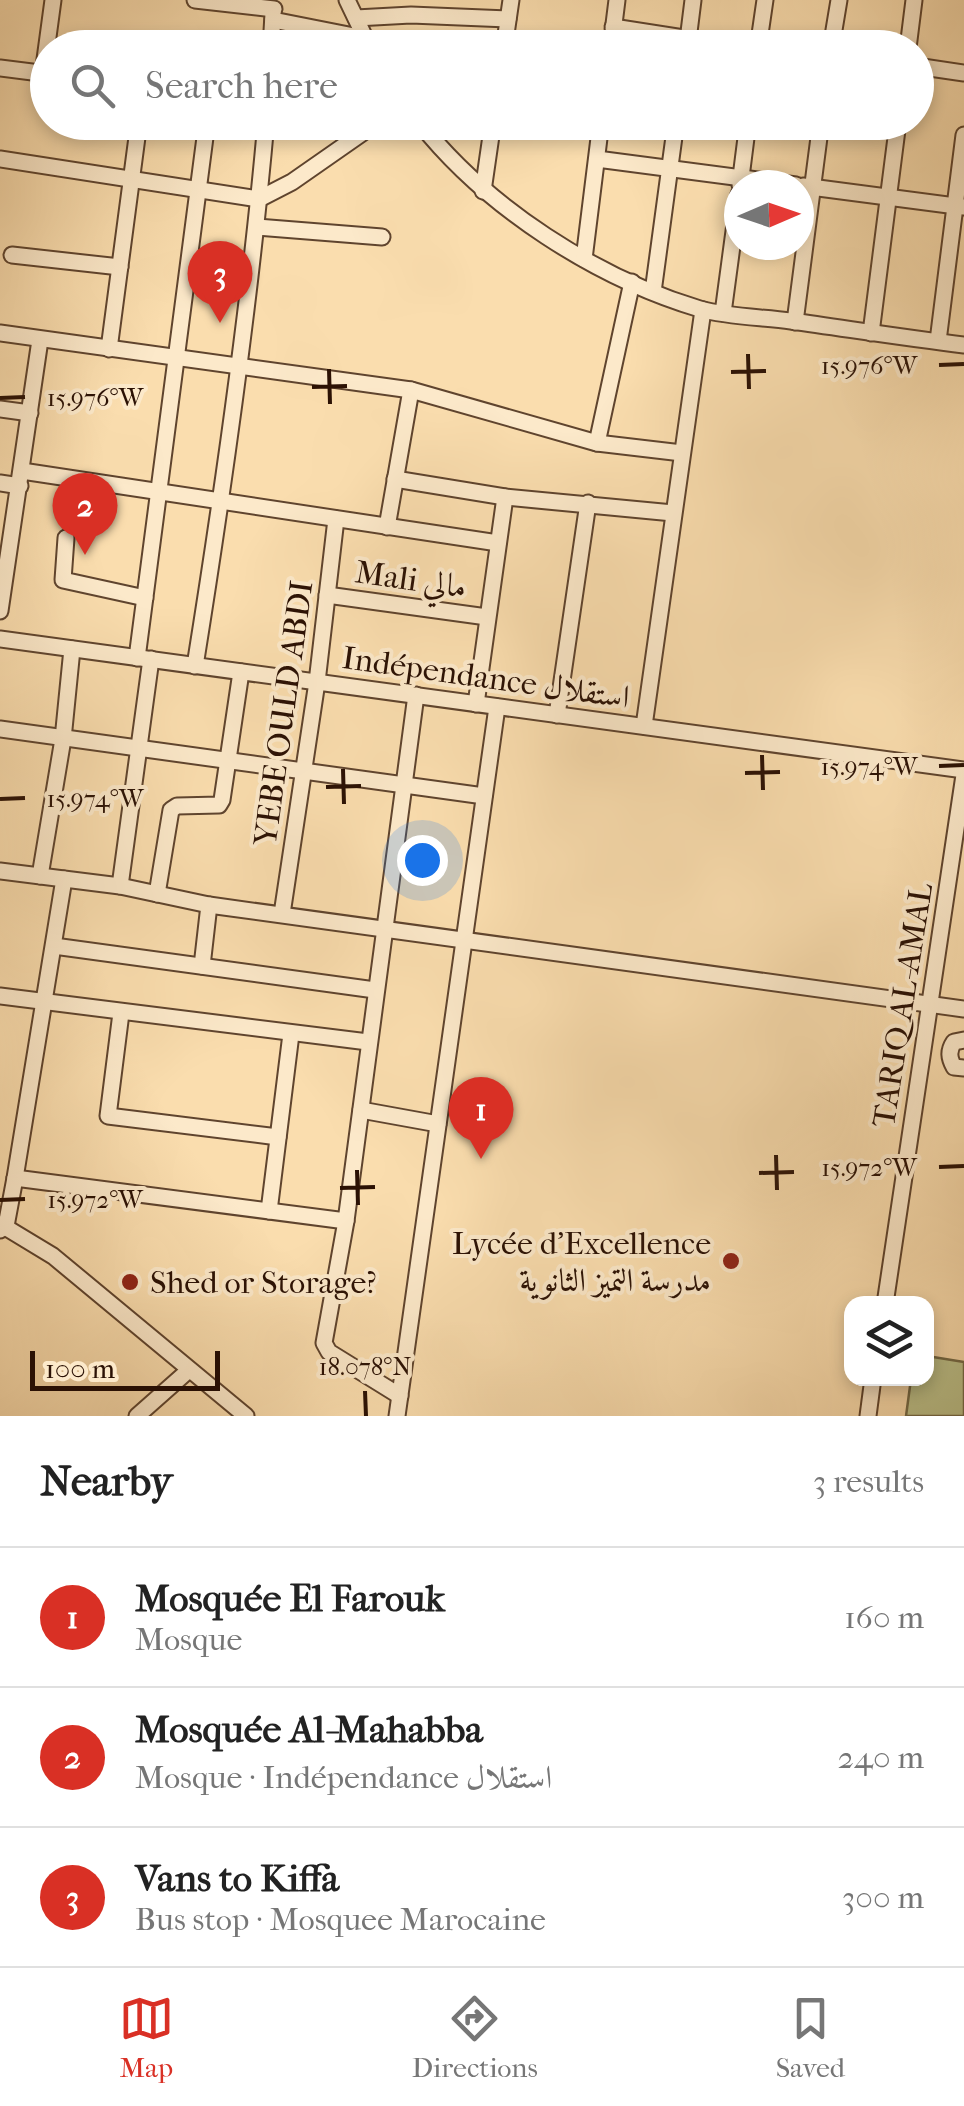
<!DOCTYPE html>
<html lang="en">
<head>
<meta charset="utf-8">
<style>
  :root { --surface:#fff; --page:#f6f6f6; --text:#222; --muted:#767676; --line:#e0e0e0; --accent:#d93025 }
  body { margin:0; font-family:"IM FELL French Canon",Amiri,serif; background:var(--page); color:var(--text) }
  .controls { position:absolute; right:30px; bottom:30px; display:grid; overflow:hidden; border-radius:20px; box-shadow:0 5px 15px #0003 }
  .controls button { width:90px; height:90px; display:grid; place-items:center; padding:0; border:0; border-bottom:2px solid var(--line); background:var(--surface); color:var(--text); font:50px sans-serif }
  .compass { position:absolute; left:724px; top:170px; width:90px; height:90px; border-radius:50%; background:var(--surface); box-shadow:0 5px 15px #0003; rotate:88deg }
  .scale { position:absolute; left:30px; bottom:25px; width:190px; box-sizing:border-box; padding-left:10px; border:5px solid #2b1104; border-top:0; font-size:28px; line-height:35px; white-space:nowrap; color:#2b1104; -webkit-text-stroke:8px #fce9ca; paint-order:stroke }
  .you { position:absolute; left:422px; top:860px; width:35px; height:35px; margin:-25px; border:8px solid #fff; border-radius:50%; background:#1a73e8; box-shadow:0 0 0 15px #1a73e833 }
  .badge { display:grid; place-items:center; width:65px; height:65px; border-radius:50%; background:var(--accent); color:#fff; font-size:32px; font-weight:700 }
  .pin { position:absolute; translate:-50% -82px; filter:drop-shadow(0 2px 5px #0008) }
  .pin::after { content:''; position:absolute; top:52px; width:35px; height:30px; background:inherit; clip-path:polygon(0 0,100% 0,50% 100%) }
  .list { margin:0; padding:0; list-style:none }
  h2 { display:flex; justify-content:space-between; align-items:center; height:130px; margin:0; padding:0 40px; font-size:42px }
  h2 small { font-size:32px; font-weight:400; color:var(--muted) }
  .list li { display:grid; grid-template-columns:65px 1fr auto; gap:30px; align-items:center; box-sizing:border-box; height:140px; padding:0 40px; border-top:2px solid var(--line) }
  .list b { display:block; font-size:38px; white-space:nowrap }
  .list p { margin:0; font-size:32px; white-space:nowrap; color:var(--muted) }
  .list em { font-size:32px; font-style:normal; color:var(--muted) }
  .icon { flex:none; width:55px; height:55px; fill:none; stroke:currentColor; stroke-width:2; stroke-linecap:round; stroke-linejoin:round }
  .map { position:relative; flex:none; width:964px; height:1416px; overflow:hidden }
  .search { position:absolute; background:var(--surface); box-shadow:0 5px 15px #0003; left:30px; right:30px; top:30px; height:110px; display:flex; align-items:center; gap:25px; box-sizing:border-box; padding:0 35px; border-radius:55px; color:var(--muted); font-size:38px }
  .sheet { height:550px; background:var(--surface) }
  nav { display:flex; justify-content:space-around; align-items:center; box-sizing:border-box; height:140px; border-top:2px solid var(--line); background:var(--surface); font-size:28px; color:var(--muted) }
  nav a { display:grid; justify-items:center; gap:5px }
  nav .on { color:var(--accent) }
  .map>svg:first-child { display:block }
</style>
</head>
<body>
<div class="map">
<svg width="964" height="1416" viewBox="0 0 964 1416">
  <rect width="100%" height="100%" fill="#faddae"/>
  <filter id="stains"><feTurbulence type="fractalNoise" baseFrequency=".002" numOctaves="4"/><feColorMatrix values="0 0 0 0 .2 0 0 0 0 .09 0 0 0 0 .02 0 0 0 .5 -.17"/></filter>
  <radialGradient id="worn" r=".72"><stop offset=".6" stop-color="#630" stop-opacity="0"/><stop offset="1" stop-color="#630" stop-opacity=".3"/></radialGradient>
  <polygon fill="#bbc28c" stroke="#736a48" stroke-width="2.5" points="927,1356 964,1362 964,1416 906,1416 911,1379 926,1378"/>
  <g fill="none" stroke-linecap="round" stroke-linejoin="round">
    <g stroke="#5f442e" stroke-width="19">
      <g id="minor">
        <polyline points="195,0 274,9"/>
        <polyline points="347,0 370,48"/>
        <polyline points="356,18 411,15 508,19"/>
        <polyline points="273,20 364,38"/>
        <polyline points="613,27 748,48"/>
        <polyline points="271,48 273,14"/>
        <polyline points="504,48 511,0"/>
        <polyline points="611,48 617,0"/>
        <polyline points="687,48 693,0"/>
        <polyline points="758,48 765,0"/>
        <polyline points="831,48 839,0"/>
        <polyline points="908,48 914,0"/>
        <polyline points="916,66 964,73"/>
        <polyline points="0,68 48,74"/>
        <polyline points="43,74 53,0"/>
        <path d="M419,122C487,208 596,278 700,309C729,317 761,317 791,321C849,329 906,338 964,345"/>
        <polyline points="0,159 259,199 292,182 378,122"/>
        <polyline points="597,159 796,185"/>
        <polyline points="740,185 748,122"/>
        <polyline points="803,186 964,207"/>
        <polyline points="483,191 493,122"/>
        <polyline points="257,227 382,237"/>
        <polyline points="12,255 120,267"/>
        <polyline points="584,259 601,122"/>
        <polyline points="653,292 676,122"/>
        <polyline points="723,313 739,194"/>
        <polyline points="795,322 821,122"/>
        <polyline points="0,333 411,390 597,443 682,453"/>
        <polyline points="871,333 898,122"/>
        <polyline points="938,341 964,135"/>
        <polyline points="109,349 139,122"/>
        <polyline points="0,409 30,413"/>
        <polyline points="597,443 632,282"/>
        <polyline points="22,471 498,543"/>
        <polyline points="395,479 505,497 673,513"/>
        <polyline points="0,483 20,486"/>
        <polyline points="387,527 411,390"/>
        <polyline points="66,538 63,580 145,598"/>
        <polyline points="327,595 487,617"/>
        <polyline points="0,611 40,340"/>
        <polyline points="0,639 964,770"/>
        <polyline points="137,658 207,122"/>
        <path d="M195,666C224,485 250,304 266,122"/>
        <polyline points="476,704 505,497"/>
        <polyline points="557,715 588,503"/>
        <polyline points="644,726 703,310"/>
        <polyline points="0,729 484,796"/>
        <polyline points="0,871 120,886 209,905 964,1009"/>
        <polyline points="40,876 63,739 72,649"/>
        <polyline points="120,886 151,659"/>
        <polyline points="157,894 171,810 177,806 219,805 222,800 241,672"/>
        <polyline points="282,914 317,682 336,519"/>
        <polyline points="54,946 375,990"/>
        <polyline points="202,966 209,905"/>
        <polyline points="0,996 368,1042"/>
        <polyline points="121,1013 108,1116 278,1137"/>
        <path d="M964,1040L954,1042C948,1051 949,1058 954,1067L964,1068"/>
        <polyline points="361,1110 438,1124"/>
        <polyline points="15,1178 346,1221"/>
        <polyline points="269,1211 291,1034"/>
        <polyline points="0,1224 53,1256 246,1416"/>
        <polyline points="0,1230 6,1226 15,1178 64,879"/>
        <polyline points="885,1304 964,775"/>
        <polyline points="400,1396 329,1352 324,1343 346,1221 416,695"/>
        <polyline points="137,1416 189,1370"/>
        <polyline points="397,1416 497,707"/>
        <polyline points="868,1416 873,1378"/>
      </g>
    </g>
    <use href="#minor" stroke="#fce9ca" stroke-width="15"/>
  </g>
  <path fill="none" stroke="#2b1104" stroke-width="4" d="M748,354L749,389M939,365L964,364M329,369L330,404M731,372L766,371M312,387L347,386M0,398L25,397M762,755L763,790M939,766L964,765M343,769L344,804M745,773L780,772M326,787L361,786M0,799L25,798M776,1155L777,1190M939,1167L964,1166M357,1170L358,1205M759,1173L794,1172M340,1188L375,1187M0,1200L25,1199M365,1391L366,1416"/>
  <g fill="#8f2418" stroke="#fce9ca" stroke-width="4">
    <circle cx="731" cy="1261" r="10"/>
    <circle cx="130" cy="1282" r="10"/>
  </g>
  <g text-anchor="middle" stroke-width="8" stroke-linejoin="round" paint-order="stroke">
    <g font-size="32" fill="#2b1104" stroke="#fce9ca">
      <text transform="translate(411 579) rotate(8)" y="11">Mali مالي</text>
      <text transform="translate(486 677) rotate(8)" y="11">Indépendance استقلال</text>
      <text transform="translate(283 713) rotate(-82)" y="11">YEBE OULD ABDI</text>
      <text transform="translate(902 1005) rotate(-81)" y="11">TARIQ AL-AMAL</text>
    </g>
    <g font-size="32" fill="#2b1104" stroke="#fce9ca" text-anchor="end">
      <text x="711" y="1254">Lycée d'Excellence<tspan x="711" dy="37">مدرسة التميز الثانوية</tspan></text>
      <text x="150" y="1293" text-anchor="start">Shed or Storage?</text>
    </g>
  </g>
  <g font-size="25" text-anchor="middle" fill="#2b1104" stroke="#fce9ca" stroke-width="8" stroke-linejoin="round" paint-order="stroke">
    <text x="869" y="374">15.976°W</text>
    <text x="95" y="406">15.976°W</text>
    <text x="869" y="775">15.974°W</text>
    <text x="95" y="807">15.974°W</text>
    <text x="869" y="1176">15.972°W</text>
    <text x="95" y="1208">15.972°W</text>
    <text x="365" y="1375">18.078°N</text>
  </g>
  <rect width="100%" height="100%" filter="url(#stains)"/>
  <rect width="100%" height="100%" fill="url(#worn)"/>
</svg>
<div class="controls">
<button><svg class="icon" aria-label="layers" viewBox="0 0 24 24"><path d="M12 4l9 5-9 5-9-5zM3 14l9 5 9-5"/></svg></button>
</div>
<svg class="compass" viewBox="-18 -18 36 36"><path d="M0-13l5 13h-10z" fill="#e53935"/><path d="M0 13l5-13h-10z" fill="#767676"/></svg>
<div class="scale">100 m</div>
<div class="you"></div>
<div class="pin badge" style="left:481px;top:1159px">1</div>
<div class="pin badge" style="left:85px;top:555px">2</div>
<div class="pin badge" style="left:220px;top:323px">3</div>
<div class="search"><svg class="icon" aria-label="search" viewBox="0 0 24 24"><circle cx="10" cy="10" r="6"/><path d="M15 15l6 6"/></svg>Search here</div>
</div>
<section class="sheet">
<h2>Nearby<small>3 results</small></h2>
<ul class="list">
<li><span class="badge">1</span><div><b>Mosquée El Farouk</b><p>Mosque</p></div><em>160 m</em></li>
<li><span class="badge">2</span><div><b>Mosquée Al-Mahabba</b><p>Mosque · Indépendance استقلال</p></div><em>240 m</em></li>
<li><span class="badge">3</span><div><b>Vans to Kiffa</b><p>Bus stop · Mosquee Marocaine</p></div><em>300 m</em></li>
</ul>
</section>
<nav>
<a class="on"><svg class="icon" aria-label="map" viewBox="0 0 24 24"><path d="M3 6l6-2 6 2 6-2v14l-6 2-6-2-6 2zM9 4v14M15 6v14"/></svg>Map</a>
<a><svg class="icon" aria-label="directions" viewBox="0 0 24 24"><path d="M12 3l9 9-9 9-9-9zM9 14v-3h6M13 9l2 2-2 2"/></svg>Directions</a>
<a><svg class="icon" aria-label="saved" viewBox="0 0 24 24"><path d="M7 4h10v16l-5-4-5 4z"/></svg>Saved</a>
</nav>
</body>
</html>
